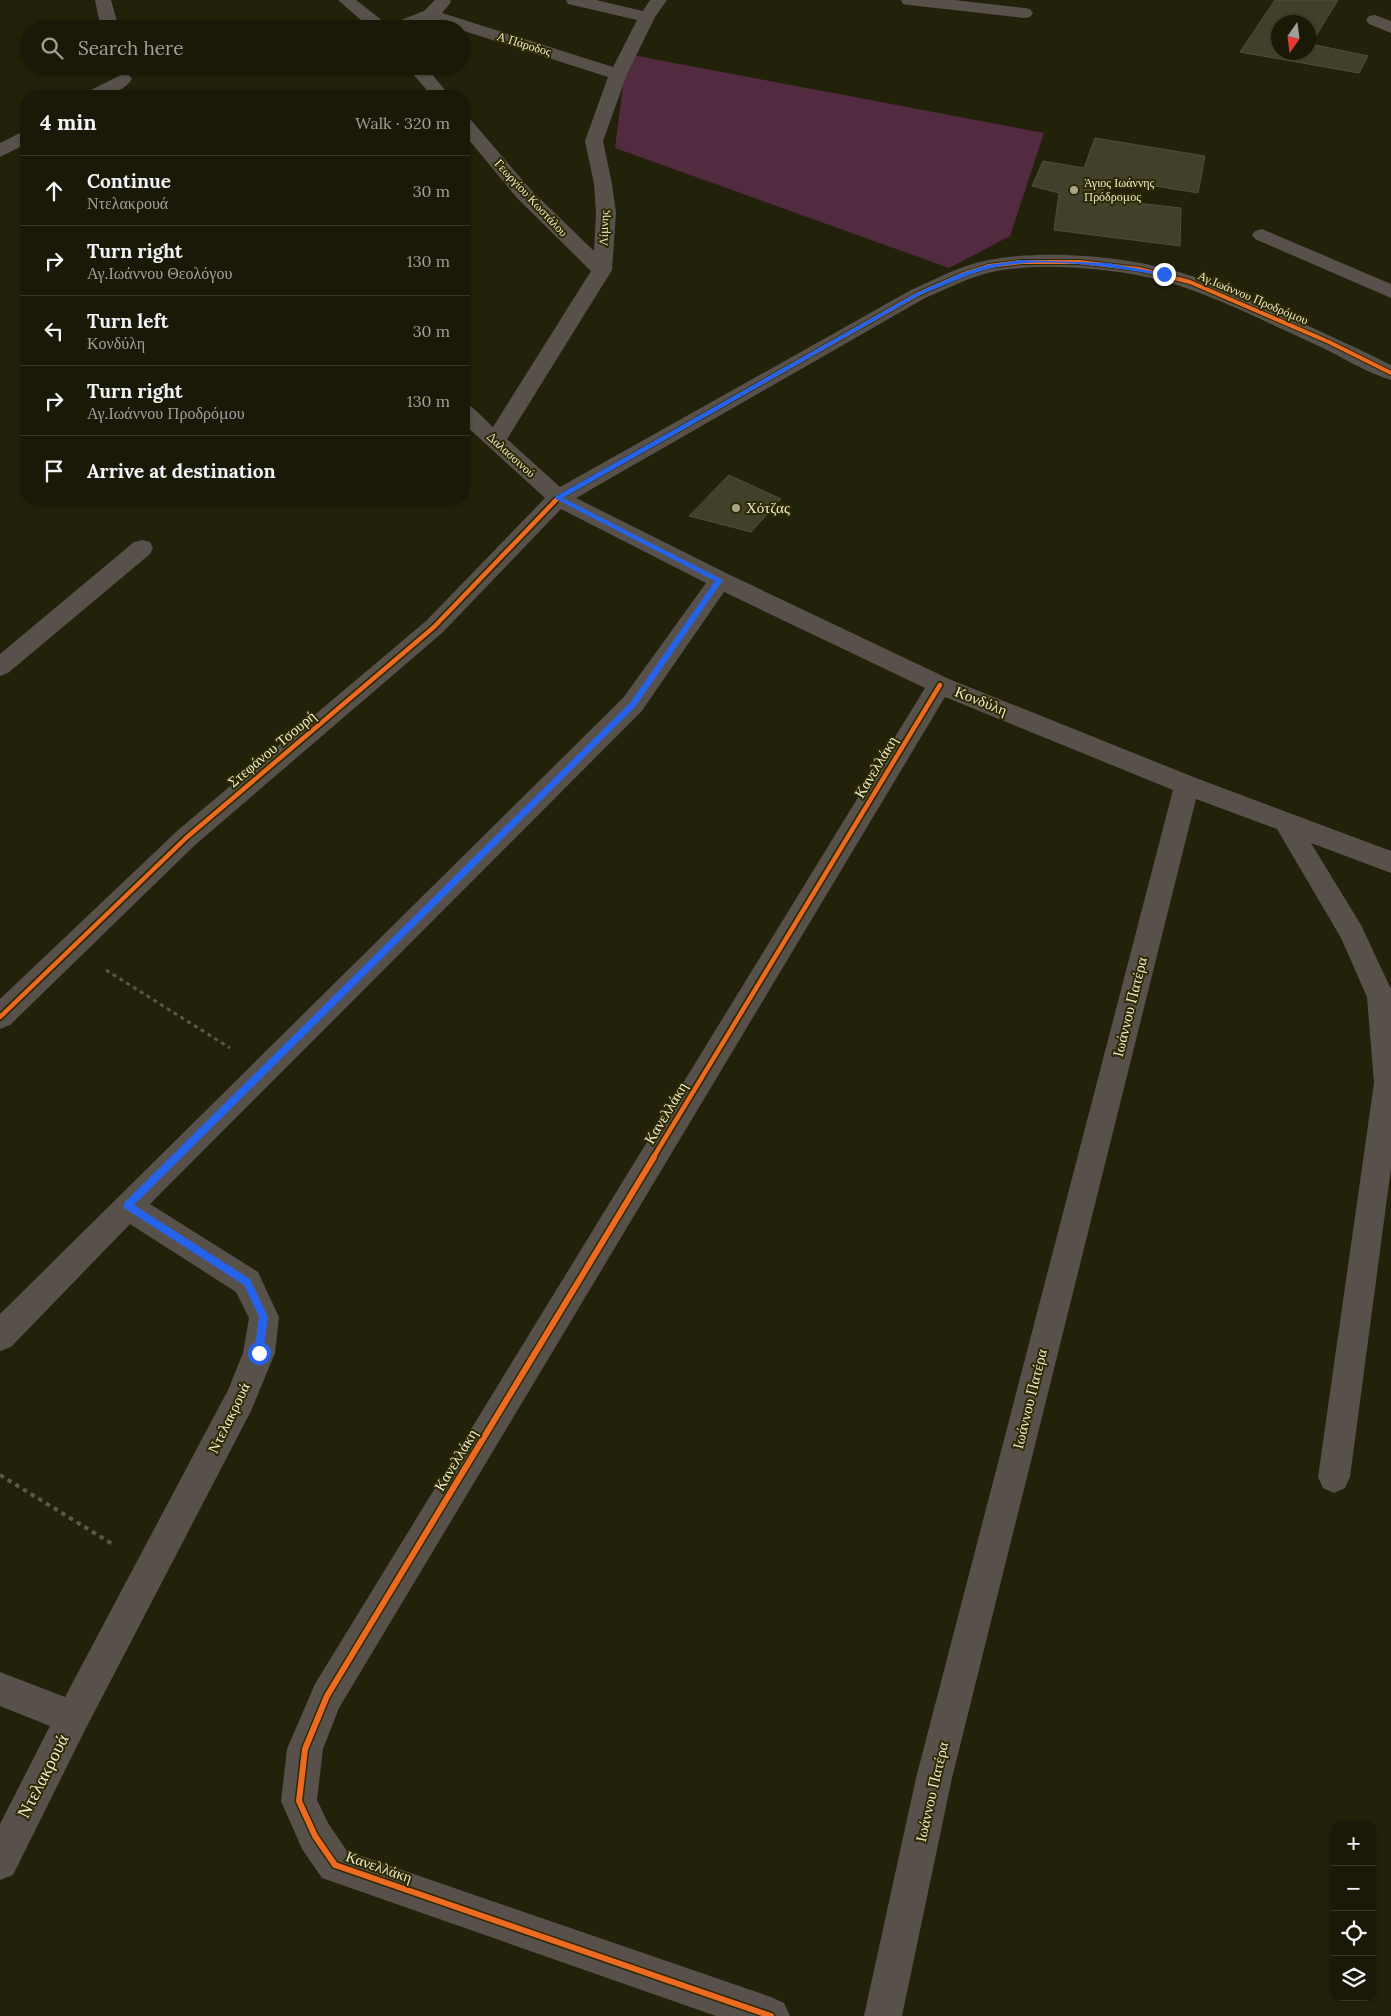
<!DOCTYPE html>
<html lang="en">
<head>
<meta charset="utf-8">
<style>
  :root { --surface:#1a1908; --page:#232212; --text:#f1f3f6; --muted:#9fa09c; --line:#383829 }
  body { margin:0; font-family:Lora,serif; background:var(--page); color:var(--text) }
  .controls { position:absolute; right:15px; bottom:15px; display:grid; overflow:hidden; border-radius:10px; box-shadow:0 1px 4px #0004 }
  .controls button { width:45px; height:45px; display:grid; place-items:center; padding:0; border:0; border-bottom:1px solid var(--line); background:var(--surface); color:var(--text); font:25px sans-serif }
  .compass { position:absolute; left:1271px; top:15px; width:45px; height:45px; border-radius:50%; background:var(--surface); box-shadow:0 1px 4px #0004; rotate:194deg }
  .stop { position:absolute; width:15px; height:15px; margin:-11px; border:4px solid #2563eb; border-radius:50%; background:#fff }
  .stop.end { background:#2563eb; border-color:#fff; box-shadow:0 1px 5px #0008 }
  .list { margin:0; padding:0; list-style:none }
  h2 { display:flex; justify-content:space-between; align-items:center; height:65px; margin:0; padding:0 20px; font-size:21px }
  h2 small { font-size:16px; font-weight:400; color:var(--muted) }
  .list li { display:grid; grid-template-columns:32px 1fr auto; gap:15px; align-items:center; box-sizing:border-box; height:70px; padding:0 20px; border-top:1px solid var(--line) }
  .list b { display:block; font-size:19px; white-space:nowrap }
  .list p { margin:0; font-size:16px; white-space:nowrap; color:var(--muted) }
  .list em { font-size:16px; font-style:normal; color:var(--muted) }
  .icon { flex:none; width:28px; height:28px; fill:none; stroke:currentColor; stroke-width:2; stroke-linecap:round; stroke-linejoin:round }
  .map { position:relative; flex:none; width:1391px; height:2016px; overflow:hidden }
  .search { position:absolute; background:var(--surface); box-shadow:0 1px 4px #0004; left:20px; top:20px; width:450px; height:55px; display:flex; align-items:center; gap:12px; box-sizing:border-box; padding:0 18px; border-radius:28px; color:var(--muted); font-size:19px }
  .panel { position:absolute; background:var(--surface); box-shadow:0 1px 4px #0004; left:20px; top:90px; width:450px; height:415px; border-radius:20px }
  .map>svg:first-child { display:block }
</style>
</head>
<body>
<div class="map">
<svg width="1391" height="2016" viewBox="0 0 1391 2016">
  <rect width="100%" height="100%" fill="#22210a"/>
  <polygon fill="#522b40" points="627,54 1044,133 1010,236 949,268 615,148"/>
  <g fill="#41402a" stroke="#504e39" fill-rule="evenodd">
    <path d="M1275,0H1338L1311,44L1368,56L1359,73L1240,52ZM1278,22H1308V52H1278Z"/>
    <polygon points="1095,138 1205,156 1198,193 1106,178 1101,199 1181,208 1180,246 1054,230 1059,193 1032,186 1043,161 1084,168"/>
    <polygon points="729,475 781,499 751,532 689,516"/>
  </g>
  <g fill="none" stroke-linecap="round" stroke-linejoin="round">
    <polyline stroke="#5b574b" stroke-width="3" stroke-dasharray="4 4" stroke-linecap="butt" points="106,970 230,1048"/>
    <polyline stroke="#5b574b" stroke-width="4" stroke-dasharray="4.5 4.5" stroke-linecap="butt" points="0,1475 114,1545"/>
    <g fill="#58514b" fill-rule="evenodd">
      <polygon points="95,0 111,0 119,29 101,29"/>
      <path d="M338,0H356L388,25L424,11L435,0H450L451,2L442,13L613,67L637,20L568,4L566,0H596L643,11L650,0H667L655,17L627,74L603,141L612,184L616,213L612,270L507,439L560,487L911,290C936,279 961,265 989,260C1049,248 1140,257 1198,278C1218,285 1237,295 1257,303C1302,323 1347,343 1391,365V380C1364,372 1338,354 1312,343C1270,324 1227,302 1183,287C1134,269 1043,261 992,272C969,277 947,289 925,298L576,498L728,574L949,679L1196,778L1391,851V873L1311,843L1361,925L1391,989V1168L1350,1477L1345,1488L1334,1493L1323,1488L1318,1477L1374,1083L1367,997L1341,938L1277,829L1196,799L952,1778L902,2016H864L916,1778L1173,790L945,697L339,1708L323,1749L317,1800L328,1823L347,1851L771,1997L784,2003L790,2016H716L322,1878L302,1849L281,1801L287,1749L315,1684L925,688L724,592L641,712L150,1204L258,1272L279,1317L275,1353L251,1411L85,1730L13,1875L0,1880V1824L50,1726L0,1706V1672L65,1697L228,1390L243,1353L249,1318L236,1292L130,1224L11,1347L0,1351V1314L623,698L706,583L561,509L442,633L195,845L10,1025L0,1029V999L177,831L426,621L545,498L464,424V405L472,407L493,427L591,271L517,198L464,134V118L470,119L531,190L594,251L596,213L594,184L585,141L608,77L461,30V29L431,21L409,29H371Z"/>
      <polygon points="901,0 954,0 1024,8 1030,9 1033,13 1030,17 1024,18 909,5 903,4"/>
      <polygon points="1375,15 1391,21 1391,33 1369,24 1366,20 1369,16"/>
      <polygon points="406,66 425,66 450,96 432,96"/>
      <path d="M123,74L129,75L132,79C122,94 100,97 84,96L87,92Z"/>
      <polygon points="26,130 26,144 0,157 0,143"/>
      <polygon points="1262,229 1391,284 1391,298 1255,239 1252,235 1255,231"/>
      <polygon points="142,540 150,542 153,548 150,554 8,673 0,676 0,654 134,542"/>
    </g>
    <g stroke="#2d2900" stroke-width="6">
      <polyline id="cycleway-far2" points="554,502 558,498 918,294 961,275 989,266 1021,262 1079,262 1139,269 1190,282 1329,342 1391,373"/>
    </g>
    <g stroke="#2d2900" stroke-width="8">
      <g id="cycleway-far1">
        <polyline points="0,1017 186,838 434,627 555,501"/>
        <polyline points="653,1158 940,685"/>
      </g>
    </g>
    <g stroke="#2d2900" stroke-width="9">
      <polyline id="cycleway" points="654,1157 327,1696 305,1749 299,1801 315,1836 335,1865 771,2016"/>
    </g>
    <use href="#cycleway-far2" stroke="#ed6a23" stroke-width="4"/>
    <use href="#cycleway-far1" stroke="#ed6a23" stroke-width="4.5"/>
    <use href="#cycleway" stroke="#ed6a23" stroke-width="6"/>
  </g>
  <path fill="#2563eb" d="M1021,260L1108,263L1167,274L1164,276C1110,267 1042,255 988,269C965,275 943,286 920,295L563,498L723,580L635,707L134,1205L250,1279L268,1317L263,1353L259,1357L256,1356L254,1353L259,1317L244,1285L124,1208V1203L630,703L715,581L556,499V496L916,293L959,274L987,265Z"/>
  <g fill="#a6a48a" stroke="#2d2900" stroke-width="2">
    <circle cx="1074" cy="190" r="5"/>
    <circle cx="736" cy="508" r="5"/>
  </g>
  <g text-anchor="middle" stroke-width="4" stroke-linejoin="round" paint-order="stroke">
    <g font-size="12" fill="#edebcf" stroke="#2d2900">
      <text transform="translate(524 44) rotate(17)" y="4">Α Πάροδος</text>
      <text transform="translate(531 198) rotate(47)" y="4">Γεωργίου Κωστάλου</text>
      <text transform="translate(604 228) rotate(-88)" y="4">Λίμνης</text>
      <text transform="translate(1253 298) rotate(23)" y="4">Αγ.Ιωάννου Προδρόμου</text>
      <text transform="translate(511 455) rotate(42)" y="4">Δαλασσινού</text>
    </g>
    <g font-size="12" fill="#edebcf" stroke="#2d2900" text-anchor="start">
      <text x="1084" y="187">Άγιος Ιωάννης<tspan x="1084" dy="14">Πρόδρομος</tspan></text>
    </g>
    <g font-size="15" fill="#edebcf" stroke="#2d2900" text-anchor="start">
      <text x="746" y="513">Χότζας</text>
    </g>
    <g font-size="15" fill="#edebcf" stroke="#2d2900">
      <text transform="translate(981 701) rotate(22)" y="5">Κονδύλη</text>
      <text transform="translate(272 749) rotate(-40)" y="5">Στεφάνου Τσουρή</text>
      <text transform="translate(876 767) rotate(-59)" y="5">Κανελλάκη</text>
      <text transform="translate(1130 1007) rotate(-76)" y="5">Ιωάννου Πατέρα</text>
      <text transform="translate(666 1113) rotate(-59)" y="5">Κανελλάκη</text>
      <text transform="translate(1030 1399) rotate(-76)" y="5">Ιωάννου Πατέρα</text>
      <text transform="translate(229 1418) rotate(-64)" y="5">Ντελακρουά</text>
      <text transform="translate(456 1460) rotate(-59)" y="5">Κανελλάκη</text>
      <text transform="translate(932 1792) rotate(-77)" y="5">Ιωάννου Πατέρα</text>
      <text transform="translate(379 1867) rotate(19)" y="5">Κανελλάκη</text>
    </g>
    <g font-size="18" fill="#edebcf" stroke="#2d2900">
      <text transform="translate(43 1776) rotate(-63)" y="6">Ντελακρουά</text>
    </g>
  </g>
</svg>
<div class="controls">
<button>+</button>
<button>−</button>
<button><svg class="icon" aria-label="locate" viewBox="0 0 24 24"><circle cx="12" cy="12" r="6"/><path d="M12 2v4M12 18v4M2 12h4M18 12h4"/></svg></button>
<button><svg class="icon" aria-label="layers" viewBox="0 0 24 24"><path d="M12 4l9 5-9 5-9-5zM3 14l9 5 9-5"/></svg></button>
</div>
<svg class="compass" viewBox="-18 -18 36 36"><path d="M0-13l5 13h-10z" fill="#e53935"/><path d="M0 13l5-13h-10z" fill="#9fa09c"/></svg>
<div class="stop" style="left:259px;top:1353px"></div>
<div class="stop end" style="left:1164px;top:274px"></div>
<div class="search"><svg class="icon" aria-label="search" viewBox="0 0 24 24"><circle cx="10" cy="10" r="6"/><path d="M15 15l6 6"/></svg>Search here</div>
<section class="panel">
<h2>4 min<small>Walk · 320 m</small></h2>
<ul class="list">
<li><svg class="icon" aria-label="ahead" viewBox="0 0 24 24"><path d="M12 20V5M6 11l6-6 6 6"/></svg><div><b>Continue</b><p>Ντελακρουά</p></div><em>30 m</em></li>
<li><svg class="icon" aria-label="right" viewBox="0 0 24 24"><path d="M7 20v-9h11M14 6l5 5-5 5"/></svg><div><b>Turn right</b><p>Αγ.Ιωάννου Θεολόγου</p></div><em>130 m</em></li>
<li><svg class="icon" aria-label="left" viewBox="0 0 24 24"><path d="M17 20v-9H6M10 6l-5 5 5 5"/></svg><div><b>Turn left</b><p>Κονδύλη</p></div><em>30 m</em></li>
<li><svg class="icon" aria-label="right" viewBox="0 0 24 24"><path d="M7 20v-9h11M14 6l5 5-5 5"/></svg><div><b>Turn right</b><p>Αγ.Ιωάννου Προδρόμου</p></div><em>130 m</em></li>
<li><svg class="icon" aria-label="arrive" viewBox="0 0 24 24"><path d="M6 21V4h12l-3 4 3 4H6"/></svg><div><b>Arrive at destination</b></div></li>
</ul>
</section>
</div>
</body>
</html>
